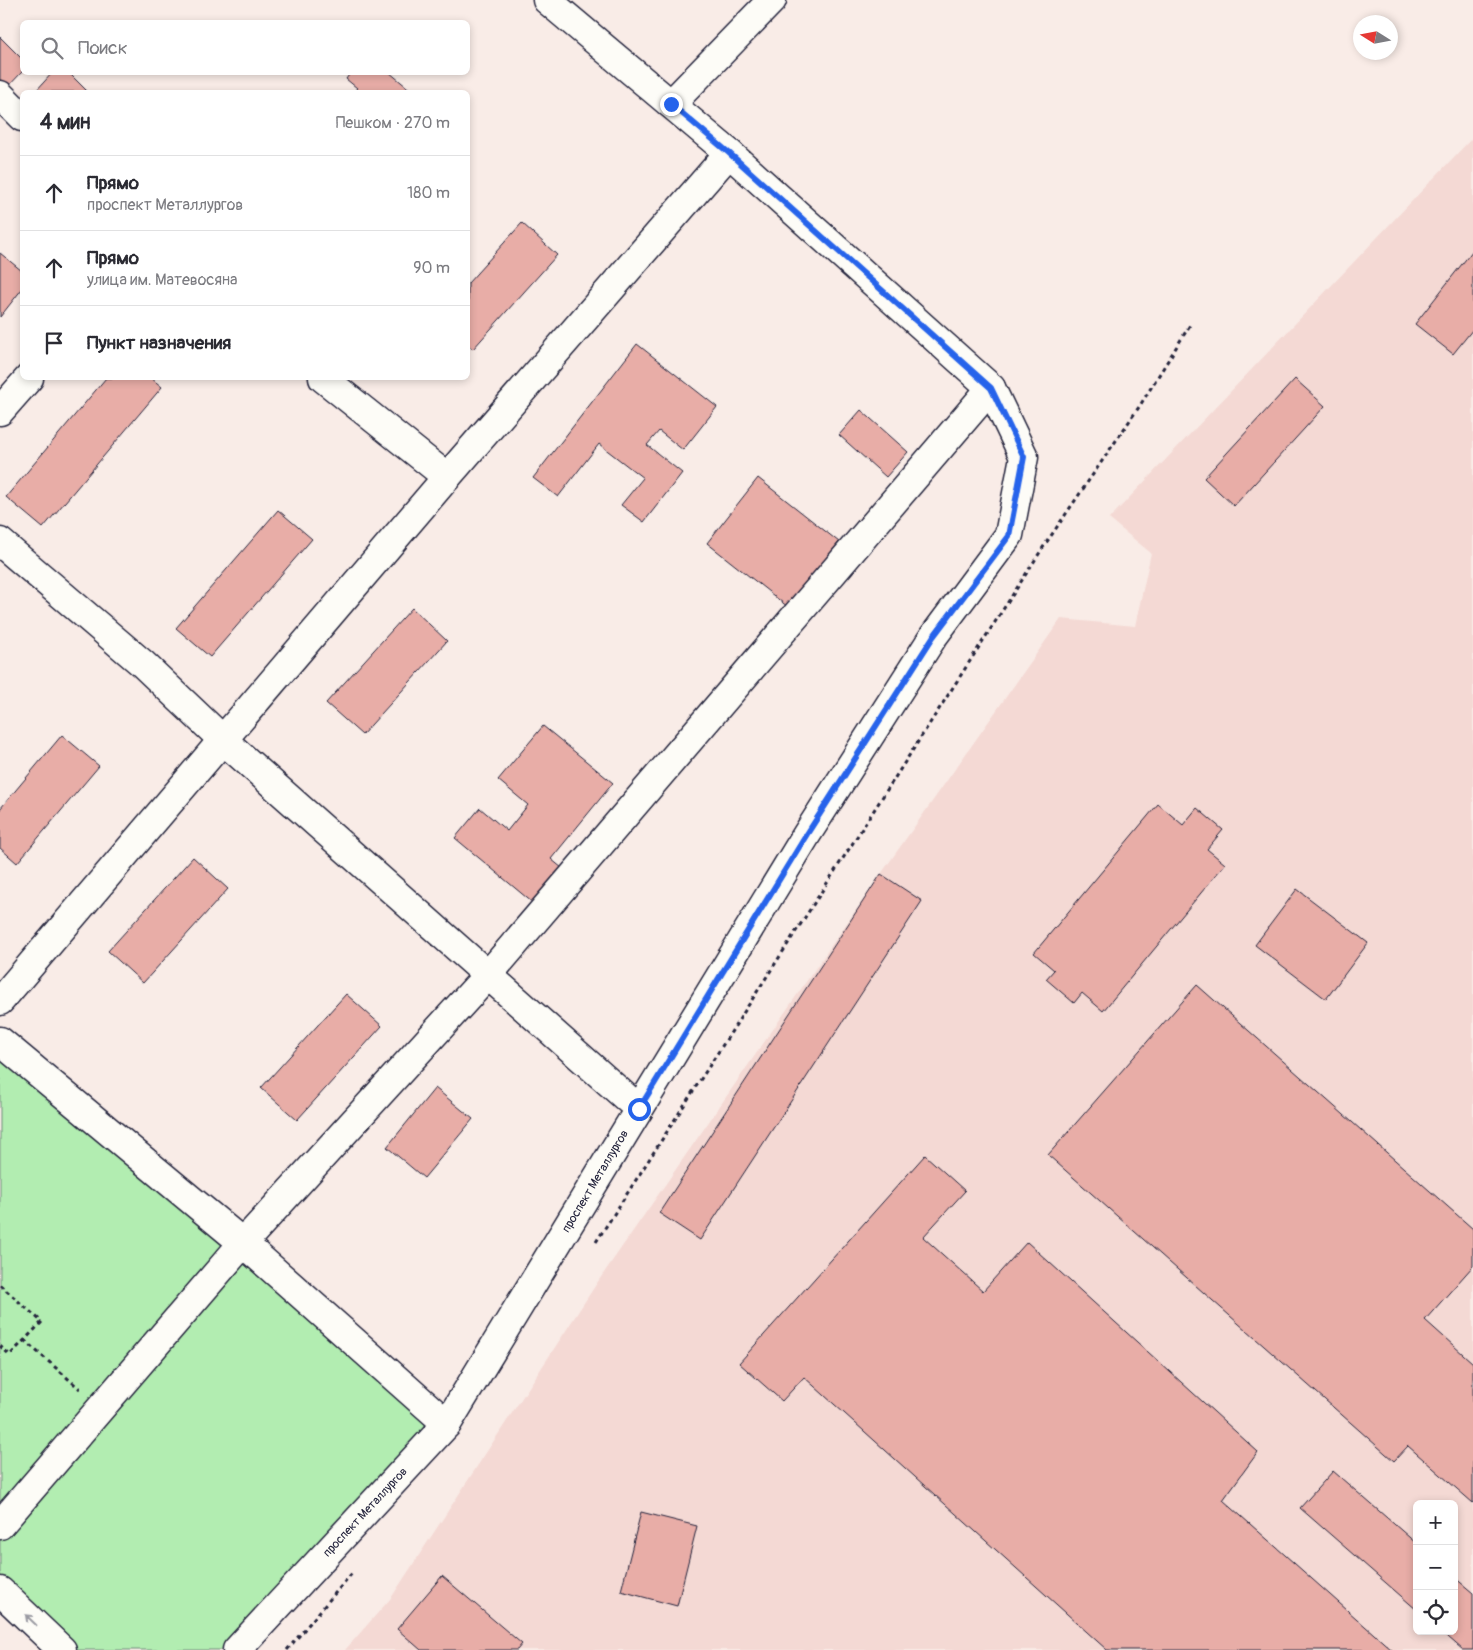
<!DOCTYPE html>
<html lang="ru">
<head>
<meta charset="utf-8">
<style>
  :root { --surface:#fff; --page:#f2f2f3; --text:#2b2b33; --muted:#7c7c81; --line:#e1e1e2 }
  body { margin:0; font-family:Pangolin,sans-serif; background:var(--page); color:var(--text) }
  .controls { position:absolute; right:15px; bottom:15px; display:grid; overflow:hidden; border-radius:8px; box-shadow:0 2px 8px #0003 }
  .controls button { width:45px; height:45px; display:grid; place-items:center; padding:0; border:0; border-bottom:1px solid var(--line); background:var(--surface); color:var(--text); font:25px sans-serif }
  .compass { position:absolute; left:1353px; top:15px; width:45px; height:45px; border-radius:50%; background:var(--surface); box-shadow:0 2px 8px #0003; rotate:281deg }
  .stop { position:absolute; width:15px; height:15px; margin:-11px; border:4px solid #2563eb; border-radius:50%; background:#fff }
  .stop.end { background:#2563eb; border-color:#fff; box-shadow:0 1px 5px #0008 }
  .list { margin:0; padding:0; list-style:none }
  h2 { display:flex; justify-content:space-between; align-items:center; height:65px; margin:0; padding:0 20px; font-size:21px }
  h2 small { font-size:16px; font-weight:400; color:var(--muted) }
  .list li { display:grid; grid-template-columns:32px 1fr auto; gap:15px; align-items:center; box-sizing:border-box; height:75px; padding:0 20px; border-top:1px solid var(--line) }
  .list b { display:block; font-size:19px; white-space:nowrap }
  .list p { margin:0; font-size:16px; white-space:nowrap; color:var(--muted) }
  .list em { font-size:16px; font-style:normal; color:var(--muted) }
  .icon { flex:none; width:28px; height:28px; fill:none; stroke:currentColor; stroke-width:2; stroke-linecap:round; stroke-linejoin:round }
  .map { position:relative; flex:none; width:1473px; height:1650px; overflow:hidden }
  .search { position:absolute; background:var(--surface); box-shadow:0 2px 8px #0003; left:20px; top:20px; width:450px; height:55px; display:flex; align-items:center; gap:12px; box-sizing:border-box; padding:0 18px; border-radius:8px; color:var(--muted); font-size:19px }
  .panel { position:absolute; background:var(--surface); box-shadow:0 2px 8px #0003; left:20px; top:90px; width:450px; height:290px; border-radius:8px }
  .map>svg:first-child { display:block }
</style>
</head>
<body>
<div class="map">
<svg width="1473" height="1650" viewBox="0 0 1473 1650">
  <rect width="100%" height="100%" fill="#f9ece7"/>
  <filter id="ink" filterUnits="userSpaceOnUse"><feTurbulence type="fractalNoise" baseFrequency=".02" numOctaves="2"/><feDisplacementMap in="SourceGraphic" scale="10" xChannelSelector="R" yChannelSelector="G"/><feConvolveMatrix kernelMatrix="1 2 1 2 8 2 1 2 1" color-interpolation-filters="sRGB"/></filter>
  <g filter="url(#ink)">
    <path fill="#f4d9d4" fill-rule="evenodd" d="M1473,137V1650H345L391,1598L599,1280L881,874L1061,619L1135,626L1151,553L1109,519ZM1417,1504H1454V1631H1417Z"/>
    <polygon fill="#b2edb1" stroke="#6a8876" points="0,1048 443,1417 234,1650 78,1650 0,1581"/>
    <g fill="#e8ada7" stroke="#22223b">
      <polygon points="0,37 22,59 22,72 4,91 0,87"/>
      <polygon points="53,72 68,72 86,90 84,92 35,92"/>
      <polygon points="351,72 389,72 413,92 353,92 357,88 346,79"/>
      <polygon points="522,223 557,255 473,349 468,345 468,283"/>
      <polygon points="1473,250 1473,329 1453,354 1415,324"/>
      <polygon points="0,253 22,271 22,289 0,317"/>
      <polygon points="637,344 717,407 683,450 659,431 647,445 682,473 644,522 621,505 643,478 599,444 558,497 533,478"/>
      <polygon points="106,378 151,378 162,387 43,528 6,497"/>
      <polygon points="1295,379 1325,406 1234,506 1204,478"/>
      <polygon points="861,410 908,452 886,477 839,435"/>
      <polygon points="758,478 839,542 788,607 707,543"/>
      <polygon points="278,510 312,539 210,657 176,628"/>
      <polygon points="412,608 447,641 362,735 326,703"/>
      <polygon points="543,726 613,783 551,859 568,873 539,908 455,838 480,808 507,831 528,805 498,780"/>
      <polygon points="62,735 99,766 17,863 0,848 0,809"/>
      <polygon points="1158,804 1183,825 1197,808 1223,830 1207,849 1225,864 1103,1011 1082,993 1074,1003 1046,979 1054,970 1034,953"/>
      <polygon points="193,857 228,889 143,983 108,951"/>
      <polygon points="881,874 922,901 700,1240 659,1213"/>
      <polygon points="1297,889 1368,943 1326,999 1255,945"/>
      <polygon points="1197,985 1473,1229 1473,1266 1425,1320 1473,1363 1473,1503 1408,1446 1394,1461 1048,1155"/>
      <polygon points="346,994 382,1026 297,1120 261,1088"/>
      <polygon points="435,1088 473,1119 424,1178 387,1147"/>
      <polygon points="925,1155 965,1191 923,1237 983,1291 1027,1242 1258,1452 1223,1500 1392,1650 1107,1650 804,1377 782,1401 739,1363"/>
      <polygon points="1333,1471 1417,1544 1417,1610 1300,1508"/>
      <polygon points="641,1512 697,1526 677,1606 621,1591"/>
      <polygon points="442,1576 522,1644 517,1650 421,1650 397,1629"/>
      <polygon points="1454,1577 1473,1593 1473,1650 1463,1650 1441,1631 1454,1631"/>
    </g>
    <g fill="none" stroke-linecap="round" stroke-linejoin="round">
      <g stroke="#22223b" stroke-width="31">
        <g id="minor">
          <polyline points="0,95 22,117"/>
          <polyline points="671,104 772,0"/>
          <polyline points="323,378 447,477"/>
          <polyline points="0,411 29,378"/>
          <polyline points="0,542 143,664 223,740 639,1109"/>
          <polyline points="0,1001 447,477 729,153"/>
          <polyline points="0,1041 243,1243 447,1424"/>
          <polyline points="0,1525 243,1243 488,975 991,388"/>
          <polyline points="0,1591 62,1650"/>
          <polyline points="237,1650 447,1424 807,834 933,637 1009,535 1024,457 991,388 729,153 547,0"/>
        </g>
      </g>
      <g stroke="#22223b" stroke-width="3" stroke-dasharray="4 4" stroke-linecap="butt">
        <polyline points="596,1242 1044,546 1139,407 1190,325"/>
        <polyline points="0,1285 42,1322 10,1355 0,1346"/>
        <polyline points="24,1340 80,1389"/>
        <polyline points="287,1650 353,1572"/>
      </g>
      <use href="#minor" stroke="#fdfcf7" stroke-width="28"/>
    </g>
    <defs><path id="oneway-shaft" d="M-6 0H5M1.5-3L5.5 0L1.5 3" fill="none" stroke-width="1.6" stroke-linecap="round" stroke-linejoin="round" transform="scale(1.25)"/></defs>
    <use stroke="#9a9aa2" href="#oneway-shaft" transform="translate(31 1620) rotate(-136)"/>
  </g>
  <g fill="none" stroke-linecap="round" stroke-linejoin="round" filter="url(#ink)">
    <polyline stroke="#2563eb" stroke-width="6" points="639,1109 807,834 933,637 1009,536 1024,457 991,388 729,153 671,104"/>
  </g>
  <g text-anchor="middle" stroke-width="4" stroke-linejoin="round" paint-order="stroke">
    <g font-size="12" fill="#22223b" stroke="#fdfcf7">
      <text transform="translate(595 1181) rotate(-59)" y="4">проспект Металлургов</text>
      <text transform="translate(365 1512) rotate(-47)" y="4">проспект Металлургов</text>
    </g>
  </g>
</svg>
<div class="controls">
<button>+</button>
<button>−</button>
<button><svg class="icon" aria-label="locate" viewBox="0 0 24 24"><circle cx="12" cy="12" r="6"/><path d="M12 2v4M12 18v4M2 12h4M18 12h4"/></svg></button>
</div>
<svg class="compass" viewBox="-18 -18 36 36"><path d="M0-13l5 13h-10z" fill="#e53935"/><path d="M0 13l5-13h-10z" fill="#7c7c81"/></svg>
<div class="stop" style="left:639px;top:1109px"></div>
<div class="stop end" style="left:671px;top:104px"></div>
<div class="search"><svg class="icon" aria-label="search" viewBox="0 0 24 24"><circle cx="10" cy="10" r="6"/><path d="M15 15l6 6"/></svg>Поиск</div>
<section class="panel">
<h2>4 мин<small>Пешком · 270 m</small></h2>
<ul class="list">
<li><svg class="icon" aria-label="ahead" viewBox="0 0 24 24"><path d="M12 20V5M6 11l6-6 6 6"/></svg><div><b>Прямо</b><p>проспект Металлургов</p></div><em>180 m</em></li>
<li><svg class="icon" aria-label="ahead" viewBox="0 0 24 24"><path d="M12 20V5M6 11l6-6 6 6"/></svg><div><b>Прямо</b><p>улица им. Матевосяна</p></div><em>90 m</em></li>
<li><svg class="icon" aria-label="arrive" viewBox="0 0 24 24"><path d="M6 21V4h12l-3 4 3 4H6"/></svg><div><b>Пункт назначения</b></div></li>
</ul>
</section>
</div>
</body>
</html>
